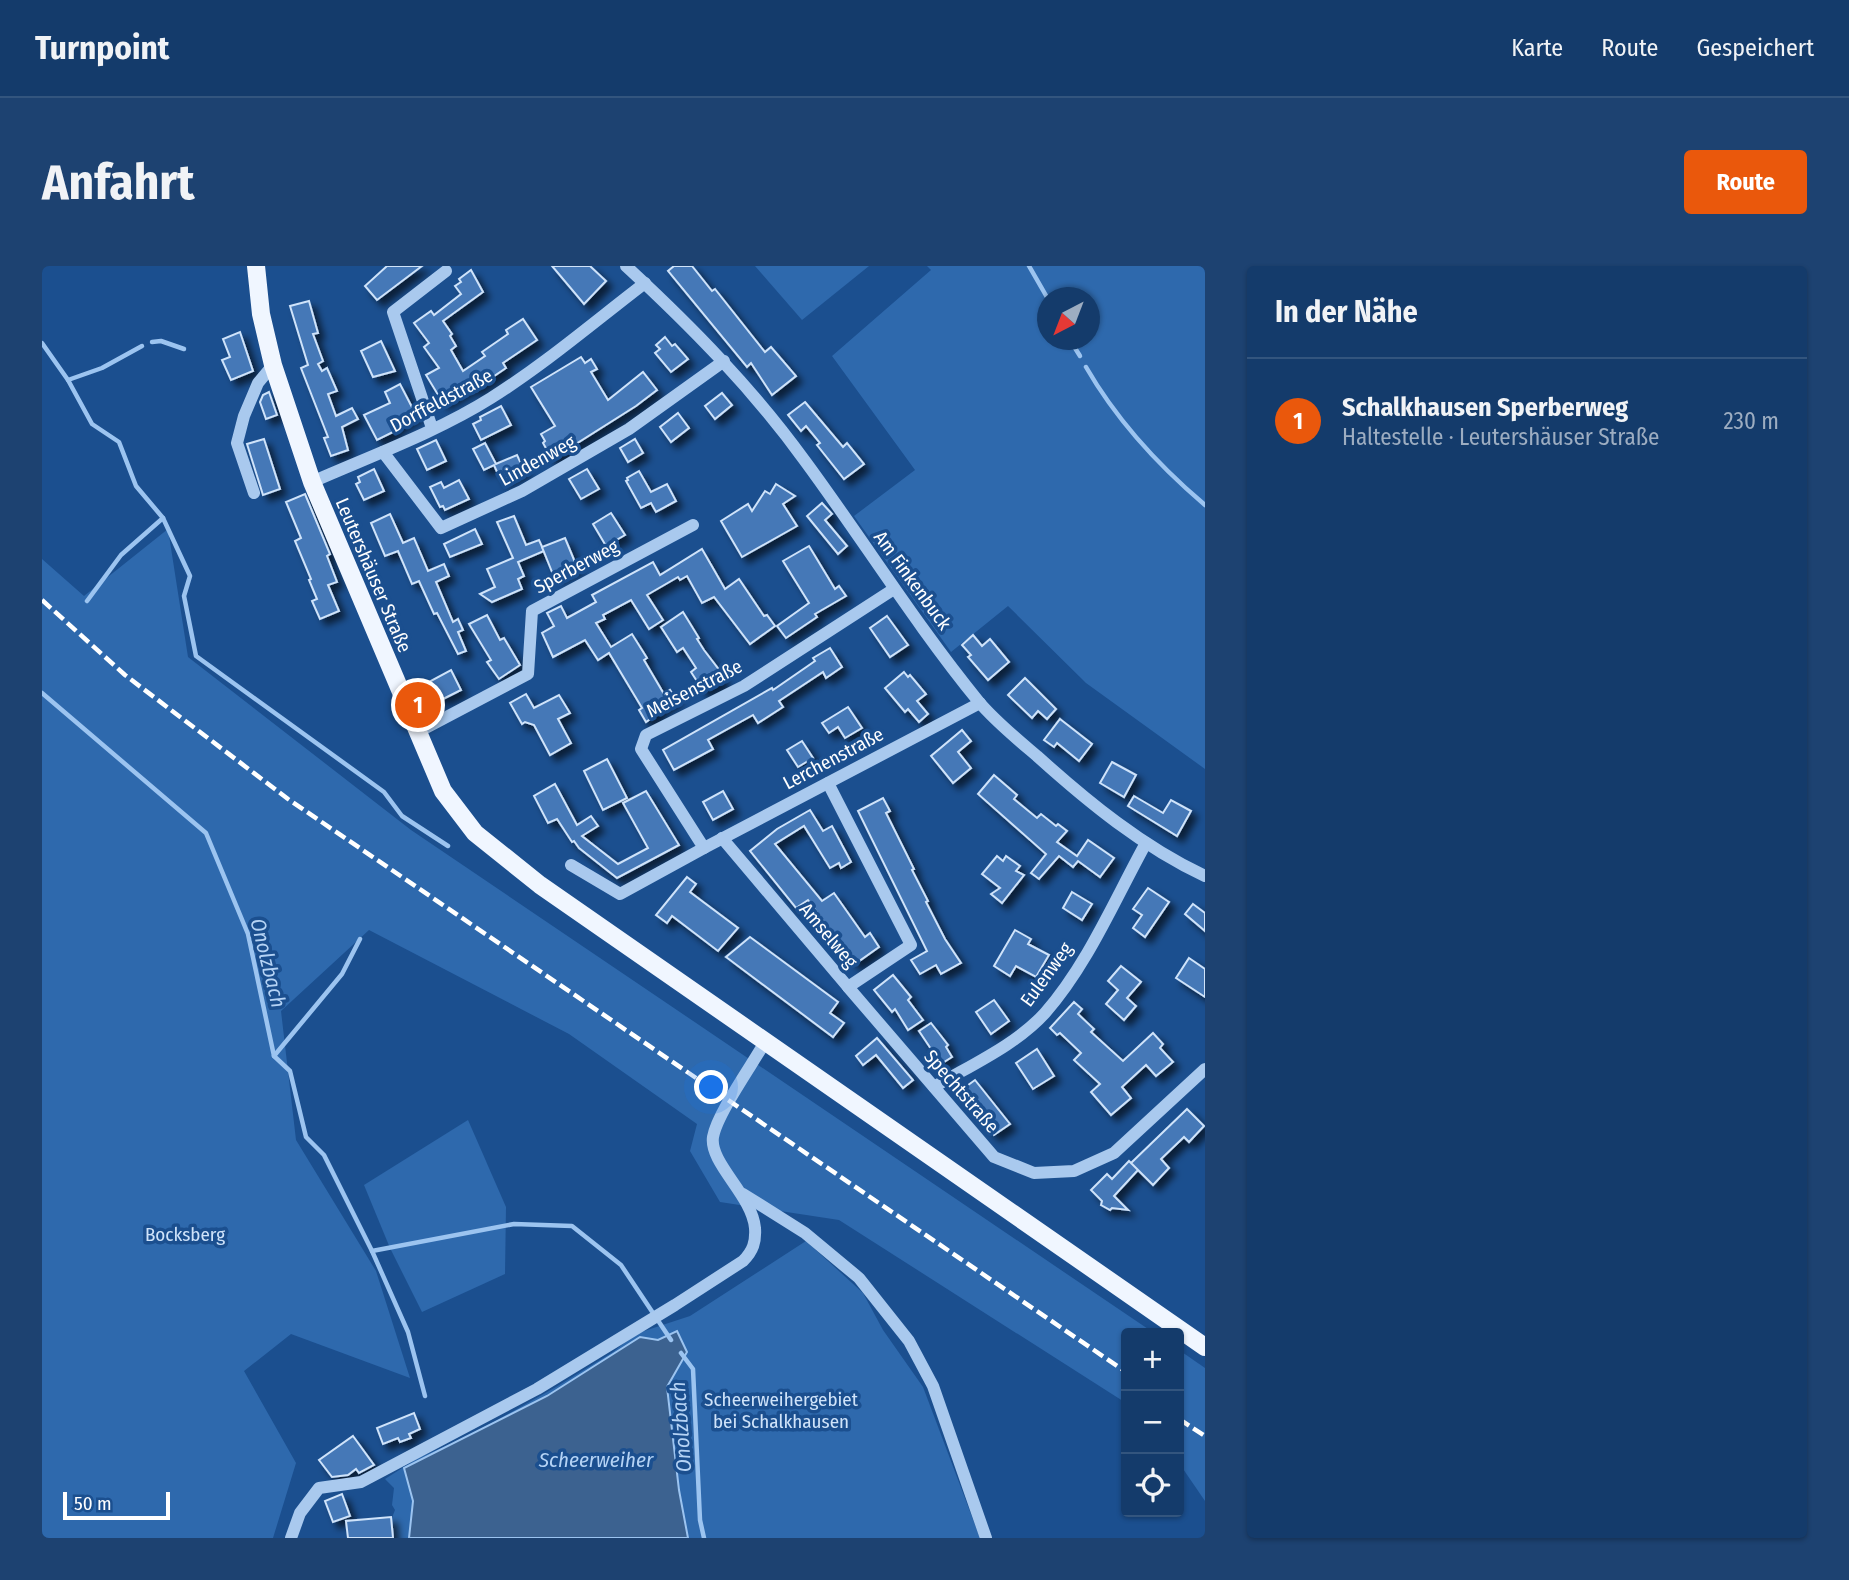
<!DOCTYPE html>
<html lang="de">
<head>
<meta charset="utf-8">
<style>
  :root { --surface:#143b6b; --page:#1d4271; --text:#f1f3f6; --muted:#9dadc1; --line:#33557e; --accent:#ea580c }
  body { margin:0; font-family:"Fira Sans Condensed",sans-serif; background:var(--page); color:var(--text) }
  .controls { position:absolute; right:21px; bottom:21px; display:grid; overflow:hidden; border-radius:7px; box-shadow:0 2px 5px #0004 }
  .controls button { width:63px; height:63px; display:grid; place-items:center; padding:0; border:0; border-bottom:2px solid var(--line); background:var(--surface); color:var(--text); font:35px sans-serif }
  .compass { position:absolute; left:995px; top:21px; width:63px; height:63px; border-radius:50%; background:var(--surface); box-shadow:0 2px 5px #0004; rotate:222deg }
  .scale { position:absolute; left:21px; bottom:18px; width:107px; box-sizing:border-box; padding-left:7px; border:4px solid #fff; border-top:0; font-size:19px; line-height:24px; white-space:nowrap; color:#fff; -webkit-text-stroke:5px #1b4f8f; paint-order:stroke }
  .you { position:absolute; left:670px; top:822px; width:24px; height:24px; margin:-18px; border:5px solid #fff; border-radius:50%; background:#1a73e8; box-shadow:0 0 0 10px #1a73e833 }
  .badge { display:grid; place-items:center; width:46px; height:46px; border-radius:50%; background:var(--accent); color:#fff; font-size:23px; font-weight:700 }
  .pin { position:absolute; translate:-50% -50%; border:4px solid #fff; box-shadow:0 2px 7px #0006 }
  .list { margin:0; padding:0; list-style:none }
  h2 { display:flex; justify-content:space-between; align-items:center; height:91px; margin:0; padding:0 28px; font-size:30px }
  h2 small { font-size:23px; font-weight:400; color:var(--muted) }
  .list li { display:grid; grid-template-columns:46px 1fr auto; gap:21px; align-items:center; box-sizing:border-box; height:126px; padding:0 28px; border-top:2px solid var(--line) }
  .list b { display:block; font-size:26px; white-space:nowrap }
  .list p { margin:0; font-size:23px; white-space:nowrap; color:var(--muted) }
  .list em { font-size:23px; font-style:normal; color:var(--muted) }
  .icon { flex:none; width:38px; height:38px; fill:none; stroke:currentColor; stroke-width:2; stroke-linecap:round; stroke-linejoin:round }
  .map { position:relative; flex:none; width:1163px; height:1272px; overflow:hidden; border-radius:7px }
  header { display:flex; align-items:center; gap:42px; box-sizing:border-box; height:98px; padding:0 35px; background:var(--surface); border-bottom:2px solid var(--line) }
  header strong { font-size:33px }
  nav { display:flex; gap:38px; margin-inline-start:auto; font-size:24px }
  .intro { display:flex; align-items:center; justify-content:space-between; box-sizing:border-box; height:168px; padding:0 42px }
  h1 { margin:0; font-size:49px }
  .button { padding:18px 32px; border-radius:7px; background:var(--accent); color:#fff; font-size:24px; font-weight:700 }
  main { display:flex; gap:42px; padding:0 42px }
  aside { flex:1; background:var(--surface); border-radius:7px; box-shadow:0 2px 5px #0004 }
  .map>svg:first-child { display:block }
</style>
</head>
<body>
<header>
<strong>Turnpoint</strong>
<nav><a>Karte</a><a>Route</a><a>Gespeichert</a></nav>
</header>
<div class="intro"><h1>Anfahrt</h1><a class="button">Route</a></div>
<main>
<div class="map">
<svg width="1163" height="1272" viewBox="0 0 1163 1272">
  <defs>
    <filter id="shadow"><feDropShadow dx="6" dy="6" stdDeviation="3.5" flood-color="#0009"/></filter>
  </defs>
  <rect width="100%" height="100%" fill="#1b4f8f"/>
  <g fill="#2e69ad" fill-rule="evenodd">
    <polygon points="713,0 827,0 760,54"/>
    <path d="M885,0H1163V503L1044,417L966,340L909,386L812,250L873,204L790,90L889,4ZM1006,32H1048V74H1006Z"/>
    <polygon points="126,263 146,391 369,564 1112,1067 1084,1067 1084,1137 797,954 678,936 648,885 655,858 527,768 327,664 239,745 254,874 334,1005 368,1112 249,1068 202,1105 254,1197 231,1272 0,1272 0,293 42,330"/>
    <polygon points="426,854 464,941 463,1008 380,1046 348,982 322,919"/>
    <polygon points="764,975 821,1027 841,1064 881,1121 938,1272 342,1272 353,1244 350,1239 352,1222 343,1213 376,1192 425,1171 514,1121 571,1086 593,1068 648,1050"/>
    <polygon points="1137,1084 1163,1102 1163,1235 1137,1197"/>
  </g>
  <polygon fill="#3c6290" stroke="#9cc4f0" stroke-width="2" points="635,1065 645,1086 625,1121 637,1224 646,1272 367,1272 371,1235 362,1202 505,1130 598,1071 616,1074"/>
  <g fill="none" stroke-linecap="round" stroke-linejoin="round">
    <g stroke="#9cc4f0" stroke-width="4.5">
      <polyline points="987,0 1006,33"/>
      <polyline points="1028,74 1038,90"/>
      <polyline points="110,76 119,75 142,83"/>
      <polyline points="0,77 26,114 50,158 77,176 94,220 121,252 79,289 45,335"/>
      <path d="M1044,101C1074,153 1117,200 1163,239"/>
      <polyline points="26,114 60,102 100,80"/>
      <polyline points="121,252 148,310 142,330 154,390 342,526 360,550 406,580"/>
      <polyline points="0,427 164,567 206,668 232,790 248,805 264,871 282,889 330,985 366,1066 383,1130"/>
      <polyline points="232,790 300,708 318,673"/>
      <polyline points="330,985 472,958 530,960 579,999 629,1074"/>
      <polyline points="639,1087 651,1103 658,1254 662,1272"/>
    </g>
  </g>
  <g fill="#4478b7" stroke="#cfe3fa" stroke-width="2" filter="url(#shadow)">
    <polygon points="345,0 380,0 335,34 323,20"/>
    <polygon points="510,0 548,0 564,15 542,38"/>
    <polygon points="632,0 650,0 670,25 673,23 723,86 729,81 754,110 730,129 709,97 705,101 626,5"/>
    <polygon points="429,4 441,26 401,55 410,68 408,70 414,80 409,84 421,105 443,90 440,86 466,68 464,64 481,53 495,74 461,97 464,102 439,119 433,123 431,120 401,137 384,109 397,102 382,81 387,77 372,57 389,45 392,49 419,28 413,20 419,16 417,13"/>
    <polygon points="267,35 276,67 271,68 281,95 276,98 280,105 285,102 295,125 286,128 294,150 310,142 316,153 300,161 306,184 289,190 282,172 286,171 259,102 266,99 248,40"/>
    <polygon points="198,66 211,105 189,114 180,94 188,91 181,73"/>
    <polygon points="623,71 630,80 633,78 646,93 629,106 613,87 618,83 614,79"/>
    <polygon points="339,75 353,105 331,111 319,85"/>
    <polygon points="539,91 543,97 549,93 555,103 549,106 566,134 601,106 615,124 594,140 510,193 501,177 503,175 499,168 513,160 489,121"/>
    <polygon points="358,118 374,149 352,163 353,165 335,174 322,149 348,137 343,126"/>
    <polygon points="227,126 235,149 224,153 218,136 221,129"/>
    <polygon points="680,127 690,139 673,153 663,140"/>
    <polygon points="763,136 801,181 805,177 822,198 802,213 775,179 778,177 764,160 759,165 746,149"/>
    <polygon points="459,140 469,159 439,174 431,158 439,154 438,151"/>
    <polygon points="636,147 647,162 629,176 618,161"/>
    <polygon points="222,173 238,223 221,229 205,178"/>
    <polygon points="593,173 601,187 586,196 578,182"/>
    <polygon points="394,174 404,195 385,204 375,183"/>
    <polygon points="443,177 454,198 475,189 482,204 459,215 452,199 442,204 431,183"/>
    <polygon points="332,203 342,225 322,234 314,218 318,216 316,211"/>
    <polygon points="545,203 557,223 539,233 527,213"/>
    <polygon points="597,205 609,226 625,218 634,235 614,246 609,237 599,242 584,215 586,214 585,212"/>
    <polygon points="417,214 427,233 403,244 401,240 398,241 388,221 399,216 402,222"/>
    <polygon points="734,218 753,230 741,238 755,260 700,291 679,255 706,238 710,245 723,225 728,228"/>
    <polygon points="263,228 288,288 285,290 295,316 286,319 297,345 278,353 270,335 275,333 267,314 269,313 253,275 259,272 244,236"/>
    <polygon points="780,237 790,248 783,254 805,280 796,288 765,250"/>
    <polygon points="569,247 583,269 564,280 551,258"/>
    <polygon points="348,248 361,277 372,272 386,305 402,298 407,310 394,316 411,356 416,353 421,364 416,366 424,385 416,388 395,347 392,348 377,315 370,318 356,285 343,290 329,257"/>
    <polygon points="472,250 484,279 497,274 502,285 476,296 482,310 476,313 480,323 450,336 438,328 453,321 445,303 471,292 455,256"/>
    <polygon points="433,263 440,278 408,291 402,278"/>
    <polygon points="523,272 535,301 512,311 500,281"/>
    <polygon points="767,280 793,323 797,320 804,330 773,348 775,351 744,372 735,360 767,337 741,295"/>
    <polygon points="660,283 683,323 697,313 722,350 725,349 733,360 708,378 672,331 660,337 645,310 638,314 636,311 605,329 621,354 607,363 589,334 561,349 563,353 554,357 569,381 590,368 605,392 602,394 622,428 628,424 634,433 615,445 617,447 604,456 597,444 600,442 567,387 556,394 543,374 511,391 500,367 512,360 505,347 519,340 525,352 554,336 550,329 611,296 618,309"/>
    <polygon points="641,346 657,372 655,373 662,384 678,405 676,407 681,415 662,426 649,406 654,402 641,382 635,386 619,361"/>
    <polygon points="445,349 458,374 462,372 478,399 457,413 445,396 449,394 427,358"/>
    <polygon points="845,350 866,379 848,391 828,362"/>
    <polygon points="931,369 940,380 948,373 967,396 946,414 926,391 929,389 920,379"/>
    <polygon points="788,382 800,401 784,412 781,406 737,435 741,441 716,457 711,449 666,474 671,483 632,504 621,484 730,422 731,424 773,395 771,392"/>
    <polygon points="409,404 419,424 401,433 399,428 382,437 374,423"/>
    <polygon points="862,406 866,411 868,409 884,428 875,435 886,448 877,456 866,443 863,446 843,422"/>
    <polygon points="983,412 1014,443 1005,453 996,445 990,452 966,429"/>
    <polygon points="484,428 492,442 517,429 528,447 516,453 529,477 508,489 492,459 483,456 480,458 468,437"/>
    <polygon points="806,441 820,462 803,472 796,461 787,467 780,457"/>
    <polygon points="1018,453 1050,478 1037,495 1015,477 1012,481 1002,474"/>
    <polygon points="920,464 929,475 916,486 929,502 911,517 889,490"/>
    <polygon points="760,475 771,492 756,501 745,484"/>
    <polygon points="565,493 585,532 561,544 542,505"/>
    <polygon points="1070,496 1094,509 1082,531 1058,517"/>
    <polygon points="952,509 975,529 972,533 995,552 999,548 1014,560 1016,558 1025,565 1015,576 1035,590 1046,574 1072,592 1058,611 1036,595 1031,601 1017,590 997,613 989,607 1004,588 936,528"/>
    <polygon points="513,518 535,559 549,550 556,560 540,570 576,598 606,582 581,537 604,525 637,579 575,612 537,582 532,575 530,576 515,553 506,557 492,530"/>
    <polygon points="681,525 691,543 671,554 661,536"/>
    <polygon points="1092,530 1121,547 1129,534 1149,545 1135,570 1086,540"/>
    <polygon points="841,532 848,545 844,547 872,603 870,604 886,635 884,636 903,673 919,697 899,708 894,699 878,708 869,694 885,685 816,545"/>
    <polygon points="768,544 781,565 790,560 809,596 799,602 797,597 788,602 762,560 733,578 780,635 792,627 823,671 828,667 837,681 813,698 766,634 754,642 708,585 735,563"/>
    <polygon points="955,590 961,595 964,590 978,600 974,605 982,609 960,637 949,628 958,622 940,608"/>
    <polygon points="645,611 654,618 648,626 696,662 676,685 630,650 625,657 614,649"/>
    <polygon points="1106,622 1127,636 1103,671 1091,662 1100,649 1091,643"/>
    <polygon points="1030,626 1050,638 1040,654 1021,642"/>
    <polygon points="1151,638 1163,647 1163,665 1143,648"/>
    <polygon points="973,664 989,673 986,678 1007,689 994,711 974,700 968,710 952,700"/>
    <polygon points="708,671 796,736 788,747 802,757 791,771 684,691"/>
    <polygon points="1147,692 1163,703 1163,731 1134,712"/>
    <polygon points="1079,700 1099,716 1085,732 1094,740 1082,754 1064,738 1076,724 1066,715"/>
    <polygon points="851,709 869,731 866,734 881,754 866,764 853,743 850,746 832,724"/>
    <polygon points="952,734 967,755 949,768 934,746"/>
    <polygon points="1032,736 1040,743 1036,748 1052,763 1049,766 1081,795 1111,767 1121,778 1118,782 1131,796 1114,810 1104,799 1080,821 1089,832 1069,849 1049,826 1058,818 1032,794 1039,787 1018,767 1015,769 1008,762"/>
    <polygon points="889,757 906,779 904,781 910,791 899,798 877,765"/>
    <polygon points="835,772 871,814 861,822 834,789 821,799 814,790"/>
    <polygon points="995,783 1012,810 991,823 974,797"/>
    <polygon points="933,814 968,858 952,869 918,825"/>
    <polygon points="1145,843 1162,860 1147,876 1142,871 1119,893 1127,902 1111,919 1089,897 1096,904 1072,930 1086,944 1070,942 1068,944 1059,939 1060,935 1049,924 1065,908 1070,913 1087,895 1089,897"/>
    <polygon points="372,1147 378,1163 367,1168 369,1172 358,1176 356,1172 341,1178 335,1162"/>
    <polygon points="311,1170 332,1199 317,1207 314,1203 306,1209 290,1211 277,1194"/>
    <polygon points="300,1228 308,1250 291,1256 283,1235"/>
    <polygon points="349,1251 351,1272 306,1272 304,1255"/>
  </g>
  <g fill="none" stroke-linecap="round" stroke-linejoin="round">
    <g stroke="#a9c9ee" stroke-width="12">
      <path d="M584,0C649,60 711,123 763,195C822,275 874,359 937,436C954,456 975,473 995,490C1046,536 1101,581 1163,610"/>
      <polyline points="390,162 351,46 404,5"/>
      <polyline points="341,186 399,262 480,225 587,163 682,95"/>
      <path d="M270,216C329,190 395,166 449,132C503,98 552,56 603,17"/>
      <polyline points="212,227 195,177 202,150 216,117 231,99"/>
      <polyline points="376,466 486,408 490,345 651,259"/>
      <polyline points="680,572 806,721 869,679 786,517"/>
      <polyline points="662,582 938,437"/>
      <polyline points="529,599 578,628 662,582 599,483 604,469 702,420 852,323"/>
      <polyline points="806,721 952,891 992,907 1032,905 1072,887 1163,803"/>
      <path d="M892,821C929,799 974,779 1003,747C1046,698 1073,633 1104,577"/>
      <polyline points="701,928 763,967 817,1012 867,1075 891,1120 944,1272"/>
      <path d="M249,1272L258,1247L277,1222L319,1216L495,1123L633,1039L701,995C711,985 714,976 713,962C710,929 667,897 671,871C675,848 710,799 723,776"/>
    </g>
    <polyline stroke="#f0f6ff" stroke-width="18" points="214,0 219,48 231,99 270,216 401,525 433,567 498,619 1163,1081"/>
    <g stroke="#fff" stroke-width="4.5" stroke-dasharray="12 5" stroke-linecap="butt">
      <polyline points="0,334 83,409 246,533 1084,1106"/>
      <polyline points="1137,1153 1163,1170"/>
    </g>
  </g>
  <g text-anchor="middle" stroke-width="7" stroke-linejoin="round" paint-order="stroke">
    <g font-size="19" fill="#fff" stroke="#1b4f8f">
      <text transform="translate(399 134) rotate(-28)" y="7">Dorffeldstraße</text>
      <text transform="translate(495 194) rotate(-29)" y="7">Lindenweg</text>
      <text transform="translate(534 300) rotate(-28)" y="7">Sperberweg</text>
      <text transform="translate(332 309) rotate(67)" y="7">Leutershäuser Straße</text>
      <text transform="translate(871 314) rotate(54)" y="7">Am Finkenbuck</text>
      <text transform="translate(652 422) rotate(-27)" y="7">Meisenstraße</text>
      <text transform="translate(791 492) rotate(-28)" y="7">Lerchenstraße</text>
      <text transform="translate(787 669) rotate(50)" y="7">Amselweg</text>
      <text transform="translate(1004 708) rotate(-54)" y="7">Eulenweg</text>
      <text transform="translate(920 825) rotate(49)" y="7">Spechtstraße</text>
    </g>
    <g font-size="19" fill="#cfe3fa" stroke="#1b4f8f">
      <text x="143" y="975">Bocksberg</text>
      <text x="739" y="1140">Scheerweihergebiet<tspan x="739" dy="22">bei Schalkhausen</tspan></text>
    </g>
    <g font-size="21" font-style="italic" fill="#b5d3f5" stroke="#1b4f8f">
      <text transform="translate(226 697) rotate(76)" y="7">Onolzbach</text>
      <text transform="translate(639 1161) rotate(-94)" y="7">Onolzbach</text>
      <text x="554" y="1201">Scheerweiher</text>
    </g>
  </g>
</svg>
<div class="controls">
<button>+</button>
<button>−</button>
<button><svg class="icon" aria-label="locate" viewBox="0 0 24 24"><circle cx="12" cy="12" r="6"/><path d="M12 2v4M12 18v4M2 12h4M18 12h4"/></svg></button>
</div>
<svg class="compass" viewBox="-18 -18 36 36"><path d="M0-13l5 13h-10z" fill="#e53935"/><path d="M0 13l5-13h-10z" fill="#9dadc1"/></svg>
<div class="scale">50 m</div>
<div class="you"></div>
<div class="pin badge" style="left:376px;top:439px">1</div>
</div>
<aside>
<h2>In der Nähe<small></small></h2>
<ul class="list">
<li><span class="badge">1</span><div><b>Schalkhausen Sperberweg</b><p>Haltestelle · Leutershäuser Straße</p></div><em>230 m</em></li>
</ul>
</aside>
</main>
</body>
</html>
